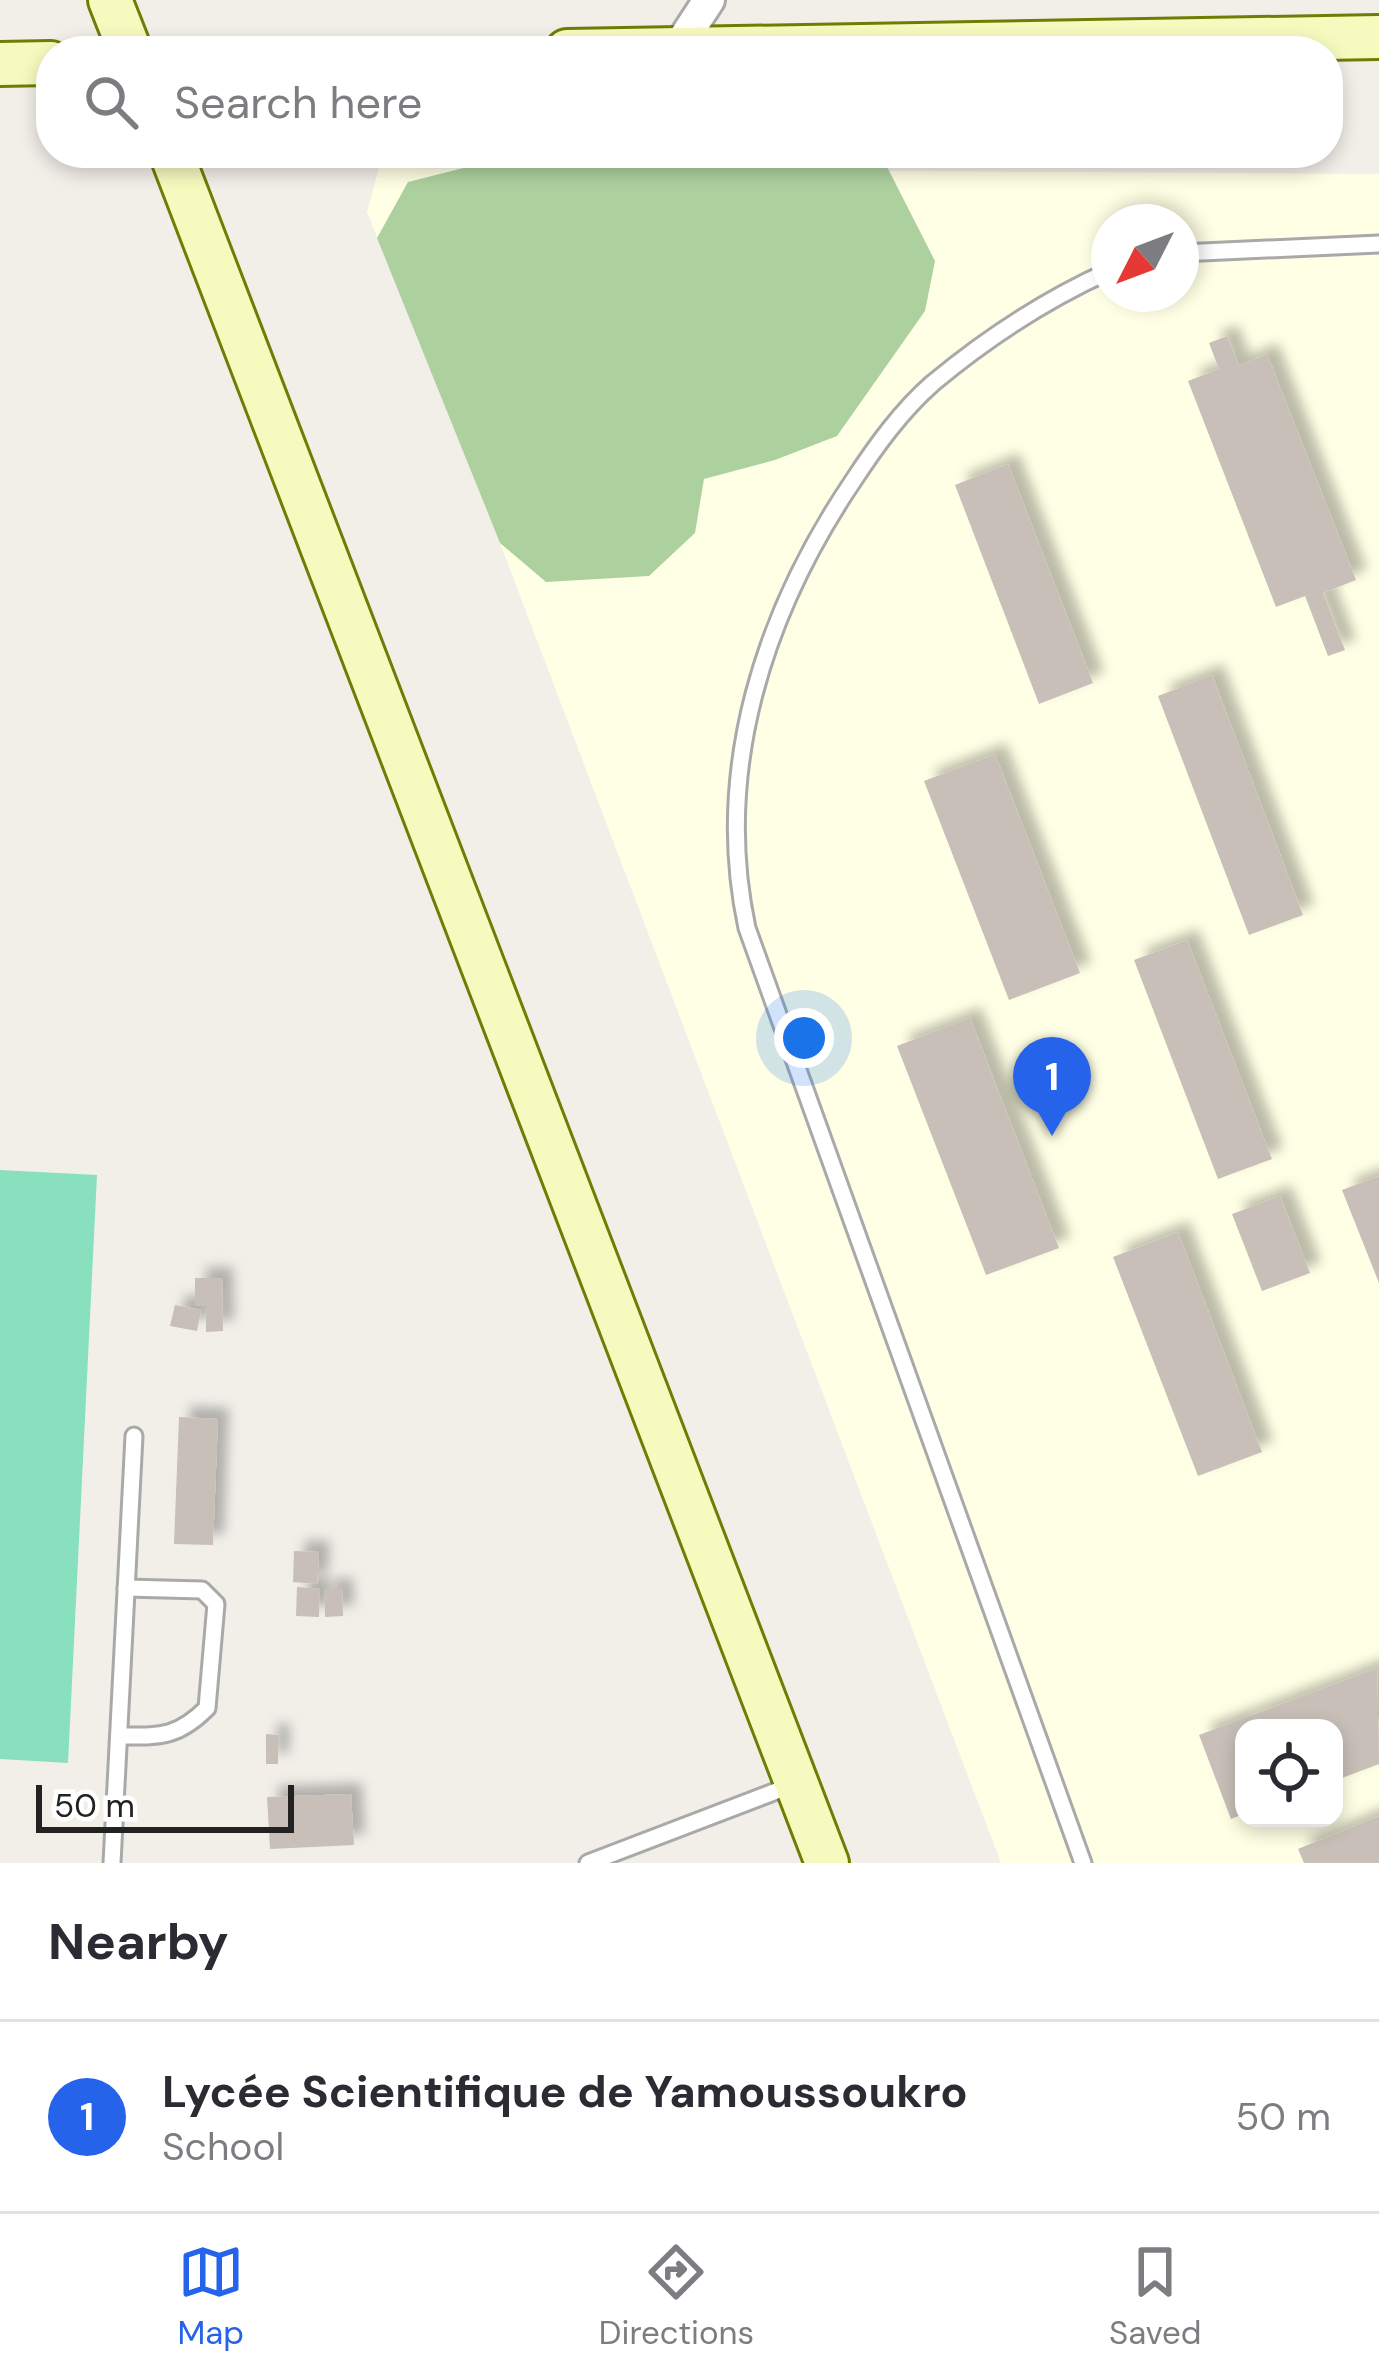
<!DOCTYPE html>
<html lang="en">
<head>
<meta charset="utf-8">
<style>
  :root { --surface:#fff; --page:#f7f7f7; --text:#2b2b33; --muted:#7c7c81; --line:#e1e1e2; --accent:#2563eb }
  body { margin:0; font-family:"DM Sans",sans-serif; background:var(--page); color:var(--text) }
  .controls { position:absolute; right:36px; bottom:36px; display:grid; overflow:hidden; border-radius:24px; box-shadow:0 6px 18px #0003 }
  .controls button { width:108px; height:108px; display:grid; place-items:center; padding:0; border:0; border-bottom:3px solid var(--line); background:var(--surface); color:var(--text); font:60px sans-serif }
  .compass { position:absolute; left:1091px; top:204px; width:108px; height:108px; border-radius:50%; background:var(--surface); box-shadow:0 6px 18px #0003; rotate:228deg }
  .scale { position:absolute; left:36px; bottom:30px; width:258px; box-sizing:border-box; padding-left:12px; border:6px solid #222; border-top:0; font-size:33px; line-height:42px; white-space:nowrap; color:#222; -webkit-text-stroke:9px #fff; paint-order:stroke }
  .you { position:absolute; left:804px; top:1038px; width:42px; height:42px; margin:-30px; border:9px solid #fff; border-radius:50%; background:#1a73e8; box-shadow:0 0 0 18px #1a73e833 }
  .badge { display:grid; place-items:center; width:78px; height:78px; border-radius:50%; background:var(--accent); color:#fff; font-size:39px; font-weight:700 }
  .pin { position:absolute; translate:-50% -99px; filter:drop-shadow(0 3px 6px #0008) }
  .pin::after { content:''; position:absolute; top:63px; width:42px; height:36px; background:inherit; clip-path:polygon(0 0,100% 0,50% 100%) }
  .list { margin:0; padding:0; list-style:none }
  h2 { display:flex; justify-content:space-between; align-items:center; height:156px; margin:0; padding:0 48px; font-size:51px }
  h2 small { font-size:39px; font-weight:400; color:var(--muted) }
  .list li { display:grid; grid-template-columns:78px 1fr auto; gap:36px; align-items:center; box-sizing:border-box; height:192px; padding:0 48px; border-top:3px solid var(--line) }
  .list b { display:block; font-size:45px; white-space:nowrap }
  .list p { margin:0; font-size:39px; white-space:nowrap; color:var(--muted) }
  .list em { font-size:39px; font-style:normal; color:var(--muted) }
  .icon { flex:none; width:66px; height:66px; fill:none; stroke:currentColor; stroke-width:2; stroke-linecap:round; stroke-linejoin:round }
  .map { position:relative; flex:none; width:1379px; height:1863px; overflow:hidden }
  .search { position:absolute; background:var(--surface); box-shadow:0 6px 18px #0003; left:36px; right:36px; top:36px; height:132px; display:flex; align-items:center; gap:30px; box-sizing:border-box; padding:0 42px; border-radius:48px; color:var(--muted); font-size:45px }
  .sheet { height:348px; background:var(--surface) }
  nav { display:flex; justify-content:space-around; align-items:center; box-sizing:border-box; height:168px; border-top:3px solid var(--line); background:var(--surface); font-size:33px; color:var(--muted) }
  nav a { display:grid; justify-items:center; gap:6px }
  nav .on { color:var(--accent) }
  .map>svg:first-child { display:block }
</style>
</head>
<body>
<div class="map">
<svg width="1379" height="1863" viewBox="0 0 1379 1863">
  <defs>
    <filter id="shadow"><feDropShadow dx="11" dy="-11" stdDeviation="6" flood-color="#0004"/></filter>
  </defs>
  <rect width="100%" height="100%" fill="#f2efe9"/>
  <path fill="#ffffe5" fill-rule="evenodd" d="M379,168L1379,174V1863H1001L500,543L367,212ZM1109,222H1181V294H1109ZM1244,1728H1334V1818H1244Z"/>
  <polygon fill="#add19e" points="523,153 880,153 935,261 925,311 837,436 775,460 704,479 695,533 649,576 546,582 500,543 377,238 408,182"/>
  <polygon fill="#88e0be" points="0,1170 97,1175 68,1763 0,1759"/>
  <g fill="#c7bfb8" filter="url(#shadow)">
    <polygon points="1227,336 1239,366 1267,354 1356,580 1323,593 1345,650 1328,656 1305,596 1276,607 1188,381 1219,369 1209,343"/>
    <polygon points="1008,464 1093,683 1039,704 955,485"/>
    <polygon points="1212,675 1303,915 1249,935 1158,696"/>
    <polygon points="995,754 1080,973 1009,1000 924,781"/>
    <polygon points="1187,940 1272,1159 1218,1179 1134,960"/>
    <polygon points="970,1018 1059,1248 986,1275 897,1046"/>
    <polygon points="1379,1176 1379,1283 1342,1190"/>
    <polygon points="1280,1196 1310,1273 1262,1291 1232,1214"/>
    <polygon points="1178,1232 1262,1452 1198,1476 1113,1257"/>
    <polygon points="195,1278 222,1278 223,1331 206,1332 206,1306 195,1306"/>
    <polygon points="175,1305 201,1310 197,1331 170,1326"/>
    <polygon points="179,1417 218,1419 213,1545 174,1544"/>
    <polygon points="294,1551 319,1552 317,1584 293,1582"/>
    <polygon points="297,1587 320,1589 319,1617 296,1616"/>
    <polygon points="324,1589 342,1589 343,1616 325,1617"/>
    <polygon points="1377,1668 1379,1764 1334,1781 1334,1728 1244,1728 1244,1814 1231,1819 1199,1735"/>
    <polygon points="266,1734 279,1735 278,1764 266,1764"/>
    <polygon points="351,1794 354,1845 270,1849 267,1797"/>
    <polygon points="1379,1816 1379,1863 1304,1863 1298,1849"/>
  </g>
  <g fill="none" stroke-linecap="round" stroke-linejoin="round">
    <g stroke="#a9a9a9" stroke-width="21">
      <g id="lane">
        <polyline points="1181,253 1379,244"/>
        <path d="M119,1736C160,1736 177,1738 207,1708L216,1604L202,1590L126,1588"/>
        <polyline points="112,1863 134,1436"/>
        <polyline points="588,1863 792,1785"/>
        <path d="M1083,1863L747,928C713,770 764,613 853,481C876,446 901,411 933,383C987,338 1045,300 1109,271"/>
      </g>
    </g>
    <g stroke="#a9a9a9" stroke-width="36">
      <polyline id="street" points="677,49 709,0"/>
    </g>
    <g stroke="#707d05" stroke-width="48">
      <g id="secondary">
        <polyline points="110,0 130,51"/>
        <polyline points="567,51 1379,37"/>
        <polyline points="0,64 51,63"/>
        <polyline points="171,153 827,1863"/>
      </g>
    </g>
    <use href="#lane" stroke="#fff" stroke-width="15"/>
    <use href="#street" stroke="#fff" stroke-width="30"/>
    <use href="#secondary" stroke="#f7fabf" stroke-width="42"/>
  </g>
</svg>
<div class="controls">
<button><svg class="icon" aria-label="locate" viewBox="0 0 24 24"><circle cx="12" cy="12" r="6"/><path d="M12 2v4M12 18v4M2 12h4M18 12h4"/></svg></button>
</div>
<svg class="compass" viewBox="-18 -18 36 36"><path d="M0-13l5 13h-10z" fill="#e53935"/><path d="M0 13l5-13h-10z" fill="#7c7c81"/></svg>
<div class="scale">50 m</div>
<div class="you"></div>
<div class="pin badge" style="left:1052px;top:1136px">1</div>
<div class="search"><svg class="icon" aria-label="search" viewBox="0 0 24 24"><circle cx="10" cy="10" r="6"/><path d="M15 15l6 6"/></svg>Search here</div>
</div>
<section class="sheet">
<h2>Nearby<small></small></h2>
<ul class="list">
<li><span class="badge">1</span><div><b>Lycée Scientifique de Yamoussoukro</b><p>School</p></div><em>50 m</em></li>
</ul>
</section>
<nav>
<a class="on"><svg class="icon" aria-label="map" viewBox="0 0 24 24"><path d="M3 6l6-2 6 2 6-2v14l-6 2-6-2-6 2zM9 4v14M15 6v14"/></svg>Map</a>
<a><svg class="icon" aria-label="directions" viewBox="0 0 24 24"><path d="M12 3l9 9-9 9-9-9zM9 14v-3h6M13 9l2 2-2 2"/></svg>Directions</a>
<a><svg class="icon" aria-label="saved" viewBox="0 0 24 24"><path d="M7 4h10v16l-5-4-5 4z"/></svg>Saved</a>
</nav>
</body>
</html>
